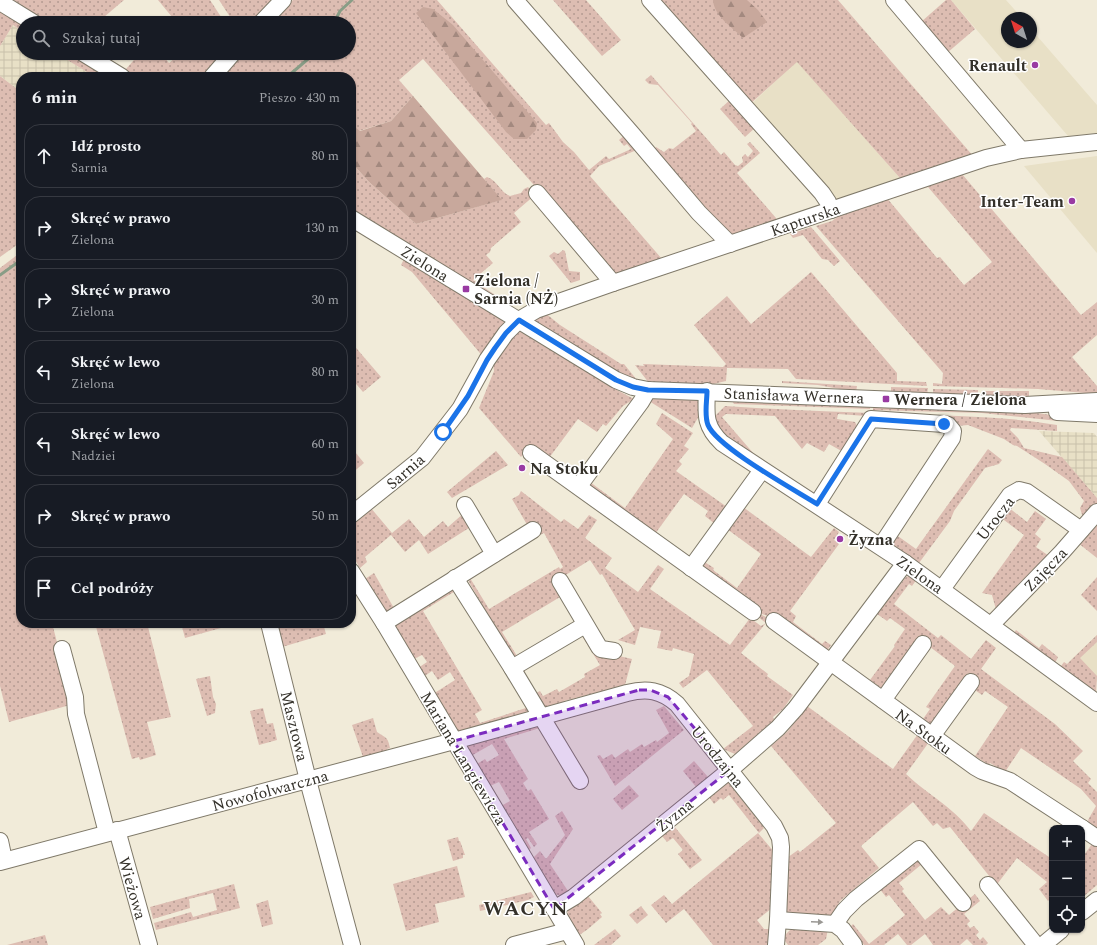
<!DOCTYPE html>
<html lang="pl">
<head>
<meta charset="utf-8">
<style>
  :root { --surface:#171b24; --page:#20242c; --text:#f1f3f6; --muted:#9ea1a6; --line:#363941 }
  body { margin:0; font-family:Spectral,serif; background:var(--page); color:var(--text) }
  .controls { position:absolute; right:12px; bottom:12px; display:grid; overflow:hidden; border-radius:8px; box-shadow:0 1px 3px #0004 }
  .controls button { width:36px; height:36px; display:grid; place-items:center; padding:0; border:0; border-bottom:1px solid var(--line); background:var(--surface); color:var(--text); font:20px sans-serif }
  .compass { position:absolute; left:1001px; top:12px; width:36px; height:36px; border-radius:50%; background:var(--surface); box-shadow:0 1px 3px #0004; rotate:321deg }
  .stop { position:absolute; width:12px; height:12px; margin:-9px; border:3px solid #1a73e8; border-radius:50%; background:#fff }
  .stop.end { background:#1a73e8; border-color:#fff; box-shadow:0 1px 4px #0008 }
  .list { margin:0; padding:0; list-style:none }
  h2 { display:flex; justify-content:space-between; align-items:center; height:52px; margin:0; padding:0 16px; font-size:17px }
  h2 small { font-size:13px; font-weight:400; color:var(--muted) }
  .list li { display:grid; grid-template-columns:26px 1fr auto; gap:12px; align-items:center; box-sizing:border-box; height:64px; margin:0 8px 8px; padding:0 8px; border:1px solid var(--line); border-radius:16px }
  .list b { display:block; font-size:15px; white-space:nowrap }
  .list p { margin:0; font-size:13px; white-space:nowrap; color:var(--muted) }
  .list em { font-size:13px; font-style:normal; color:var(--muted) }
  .icon { flex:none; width:22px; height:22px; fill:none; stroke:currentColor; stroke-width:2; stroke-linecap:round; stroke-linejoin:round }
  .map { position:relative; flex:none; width:1097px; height:945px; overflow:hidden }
  .search { position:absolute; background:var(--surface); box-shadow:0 1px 3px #0004; left:16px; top:16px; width:340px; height:44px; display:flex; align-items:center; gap:10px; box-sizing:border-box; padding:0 14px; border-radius:22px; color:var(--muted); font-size:15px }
  .panel { position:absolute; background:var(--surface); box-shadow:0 1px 3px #0004; left:16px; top:72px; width:340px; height:556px; border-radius:16px }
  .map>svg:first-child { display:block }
</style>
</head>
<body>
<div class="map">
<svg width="1097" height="945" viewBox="0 0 1097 945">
  <defs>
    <pattern id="industrial-grid" width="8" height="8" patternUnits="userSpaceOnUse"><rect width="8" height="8" fill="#e8e0c6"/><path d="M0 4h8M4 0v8" fill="none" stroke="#c8c1aa"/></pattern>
    <pattern id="green-dots" width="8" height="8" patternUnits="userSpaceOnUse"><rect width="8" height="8" fill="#ddbdb2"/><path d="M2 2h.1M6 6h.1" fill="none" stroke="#b49a91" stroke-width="1.8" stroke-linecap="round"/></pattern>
    <pattern id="forest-firs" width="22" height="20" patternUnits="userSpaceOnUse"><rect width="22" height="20" fill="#c8a89c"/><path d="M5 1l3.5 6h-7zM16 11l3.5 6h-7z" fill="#a3897f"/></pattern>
  </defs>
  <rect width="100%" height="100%" fill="#f1ebd9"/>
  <g fill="#e8e0c6">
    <polygon points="951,0 1006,0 1022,18 1007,18 1007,42 1031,42 1031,29 1097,105 1097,133 1068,136"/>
    <polygon points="797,61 900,178 834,200 750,105"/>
    <polygon points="1097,156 1097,253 1024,166"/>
    <polygon points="1097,635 1097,682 1069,662"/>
  </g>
  <g fill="url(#industrial-grid)">
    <polygon points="13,25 23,32 23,53 57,53 95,77 21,77 21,92 0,76 0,46"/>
    <polygon points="1039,431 1094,433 1097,437 1097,498"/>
  </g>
  <g fill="url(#green-dots)">
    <polygon points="13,0 124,0 97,23 50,23"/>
    <polygon points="158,0 210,0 225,23 177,23"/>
    <polygon points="219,0 277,0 254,23 234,23"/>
    <path d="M293,0H437L546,125L549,123L563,142L574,152L589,170L606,156L609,159L631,149L627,144L624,146L619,140L626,134L639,149L599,166L590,176L662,259L613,276C551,203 486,132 423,59L399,80L413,96L391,121L359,131L351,124V77H217L239,53H349V23H269Z"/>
    <polygon points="553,0 586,0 621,40 602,56"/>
    <polygon points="657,0 838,0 974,157 904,180 900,178 797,62 749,105"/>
    <polygon points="946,0 951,0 975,29 947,53 921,22"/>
    <polygon points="0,10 23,24 23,32 13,25 0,46"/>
    <polygon points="67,53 69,53 109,77 95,77 61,56"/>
    <polygon points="140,53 161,53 169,63 181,53 226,53 204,77 137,77 129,72 126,69"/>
    <polygon points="651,75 721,155 724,152 735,165 738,166 743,162 742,157 745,154 748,157 753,151 747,144 750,142 760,153 737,173 776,218 776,223 733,238 722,231 652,147 653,146 655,148 656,147 664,152 669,148 673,149 696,131 691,124 692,123 658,85 649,84 645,80"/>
    <polygon points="0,76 21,92 21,242 0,257"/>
    <polygon points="731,99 756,127 745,137 720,109"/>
    <path d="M351,162L369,182L416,224L501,200L484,179L487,177C498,181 500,192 510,196L521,193L524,189L528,187L535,195L514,213L521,222L491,248L490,252L486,255L493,263L473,280L513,307L511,308L351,210Z"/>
    <polygon points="962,174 1081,315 1097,302 1097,335 1072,357 1097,386 1097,394 1038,389 933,386 933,383 942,384 943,373 816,226 832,221 848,209 886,197 937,258 940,257 964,285 992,262 928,187 894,198 892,195"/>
    <polygon points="811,227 840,261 834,266 828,260 822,259 803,235 793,238 790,234"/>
    <polygon points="563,250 565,251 569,271 580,272 580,280 571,283 549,256 554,252 558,254"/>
    <polygon points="21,252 21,623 52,623 59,650 70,705 9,722 0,686 0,268"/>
    <polygon points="404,259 502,319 504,322 503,326 484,358 412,272 401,265"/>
    <polygon points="811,272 897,373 897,381 926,382 927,386 796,379 788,369 727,368 726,381 709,385 649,383 635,365 644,366 643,364 723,367 726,364 694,325 727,296 751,324"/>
    <polygon points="544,312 560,325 621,364 624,364 637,380 631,380 534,321 535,317"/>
    <polygon points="519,331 615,389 634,399 623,406 606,426 603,424 597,432 578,419 549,458 530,446 521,457 479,408 494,371 493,363 510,338"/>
    <polygon points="351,342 381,377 363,392 351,378"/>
    <polygon points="782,381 857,386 856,392 818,385 782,383"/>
    <polygon points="891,387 928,388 927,395 891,393"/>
    <polygon points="933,389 978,390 978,397 933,395"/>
    <polygon points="983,391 1029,391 1029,398 984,397"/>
    <polygon points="655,396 695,398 700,404 699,416 692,428 649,401"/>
    <polygon points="732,401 870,406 870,409 734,404"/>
    <path d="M725,406C783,410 841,412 899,414C952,416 1004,416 1057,425V431L1011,428L1010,430L1018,438L1024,448L1062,457L1097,498V506L1083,518L1080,508L1084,501L1069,481L1045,464L1017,446L1013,445L1004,439L968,425L957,426L936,421L838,414L837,419L855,422L859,430L845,453L829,444L824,452L807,443L802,449L775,416L726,414L722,417L754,454C738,443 719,436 715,416Z"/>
    <polygon points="873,407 1022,411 1058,416 1058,421 982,413 873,410"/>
    <polygon points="662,413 693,433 684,446 689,449 679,461 682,464 676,471 727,507 715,524 705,516 708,511 684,494 655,534 591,488 590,482 625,508 673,439 656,424"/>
    <polygon points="351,447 364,463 351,474"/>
    <polygon points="988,449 1002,460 999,464 985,468 954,511 950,521 919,563 889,542 895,534 916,549"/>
    <polygon points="496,451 508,465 452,498 447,492"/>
    <polygon points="521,491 561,522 564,519 578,529 589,515 597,520 585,538 612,558 605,568 638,592 658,565 664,569 650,589 730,645 750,618 761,626 766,623 754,614 756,612 768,618 770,625 766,623 741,653 768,674 767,676 793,695 783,709 773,717 774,720 735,754 723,749 753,726 707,670 683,688 679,683 689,676 694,654 673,648 672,651 657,648 661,631 640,627 635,645 618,640 635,630 602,574 600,575 590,560 556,581 574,621 560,597 502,632 517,656 512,657 469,582 470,578 489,609 559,567 560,569 563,567 544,533 540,535 534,525 529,528 512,499 519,495"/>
    <polygon points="370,507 392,533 409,519 424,537 443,521 448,527 464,513 472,526 428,554 419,540 405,552 391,535 365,557 367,562 360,568 351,553 351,521"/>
    <polygon points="743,507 811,557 834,528 839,532 834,540 839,544 790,611 796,616 793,622 822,644 825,641 831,645 826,652 771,617 762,614 704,569 702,562 703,561 714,568 713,570 737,588 761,554 727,529"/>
    <polygon points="1008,507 1027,522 1035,511 1046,519 1035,534 1041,539 1036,547 1052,558 997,613 992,595 982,593 1024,535 1000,517"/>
    <polygon points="1097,514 1097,558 1078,543"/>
    <polygon points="374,573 395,610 387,612 365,579"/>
    <polygon points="911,575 917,579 912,586 909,584 894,604 938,638 941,635 971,659 986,640 996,648 981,669 1055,724 1083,751 1073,761 1091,779 1088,783 1097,792 1097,829 1089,823 1088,820 1096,806 1081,789 1021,748 1005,772 990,763 989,765 975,756 1008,707 985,691 982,695 972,688 936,725 922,725 924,720 923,719 930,709 926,707 955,666 921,640 884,690 870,680 895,646 894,645 905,629 890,618 887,621 877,614 906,577"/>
    <polygon points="1097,577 1097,611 1081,595"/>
    <polygon points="453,588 457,590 423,611 482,710 475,714 480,723 529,707 532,713 458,733 433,694 455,680 450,672 438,680 432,671 423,677 418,668 427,662 422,655 414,659 395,625"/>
    <polygon points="95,623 147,623 171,717 147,722 156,755 140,760 139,757 132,759"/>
    <polygon points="181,623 239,623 185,638"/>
    <polygon points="279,623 323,623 326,634 282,647 276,624"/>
    <polygon points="1016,630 1039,648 1042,644 1058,657 1055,663 1014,633"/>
    <polygon points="1097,635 1097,642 1080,658 1097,676 1096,693 1062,669 1061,666 1064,662 1067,664"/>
    <polygon points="582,636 589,637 597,651 632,659 625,685 564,701 565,705 544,710 520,671 526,667 524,674 536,693 540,691 543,696 557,689 559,692 585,677 584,674 600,665"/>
    <polygon points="210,676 213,697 216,704 215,713 207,716 196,679"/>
    <polygon points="664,706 684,730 615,786 597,756 600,755 603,759 612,754 615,758 628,749 630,752 642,744 644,747 656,740 657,742 669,733 656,710"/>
    <path d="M807,706L893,769L918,734L929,742L906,774C928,795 952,806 971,831L984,813L1052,859V900L1051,898L1048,901L1039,889L1047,882L1017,858L995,887L990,877L950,827L943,829L937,823L933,826L913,802L861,846L879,868L840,901L838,905L840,910L832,916H789L782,906L784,860L798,850L800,852L836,823L771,746L788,731Z"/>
    <polygon points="263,708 267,724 273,723 277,740 259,745 250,711"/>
    <path d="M373,718L377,732C386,738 388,737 390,748L387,749V750L363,757L352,725Z"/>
    <polygon points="535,724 540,728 504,739 528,779 523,783 528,791 531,789 549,819 529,832 537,844 534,847 528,838 526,839 531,848 529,850 501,806 510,801 499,782 490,786 477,764 485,759 487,762 499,755 492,744 471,756 467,749 470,743"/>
    <polygon points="694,761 708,777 696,787 683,771"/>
    <polygon points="728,782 764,828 759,833 729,795 723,800 721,798 714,804 709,797"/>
    <polygon points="629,785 639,796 622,810 613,799"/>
    <path d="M562,811L573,829L550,864L568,891L570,890L572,892C564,895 560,897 552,893L532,859L540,851L546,859L565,835L555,816Z"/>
    <polygon points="674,826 702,860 690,869 678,854 683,850 673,838 667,842 662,836"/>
    <polygon points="758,833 775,853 772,908 757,920 764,929 771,929 770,945 713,945 684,909 666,923 651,905 664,895 672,904"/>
    <polygon points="458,837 459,841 460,841 465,855 463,855 463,858 453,861 447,840"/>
    <polygon points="1094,841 1097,843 1097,885 1082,898 1082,858"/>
    <polygon points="916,860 922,864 899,883 904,889 902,891 925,920 941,907 949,915 975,894 980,901 964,914 970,921 967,924 970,928 974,926 979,932 976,935 980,940 983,937 988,943 986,945 973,945 967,939 960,945 933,945 925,934 911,945 907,945 898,934 884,945 864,945 850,927 853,924 869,944 905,915 889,895 886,897 879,888"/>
    <polygon points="457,866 465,897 435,904 439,922 406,931 393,884"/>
    <polygon points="234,884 240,908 156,930 154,923 191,912 193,917 217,910 213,893 189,899 190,908 153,919 150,907"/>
    <polygon points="531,892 534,897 528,900 480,911 479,905"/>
    <polygon points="588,896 602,913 600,914 602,917 588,929 578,936 567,916 568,910 576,902 578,904"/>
    <polygon points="268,900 273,924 262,927 256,904"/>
    <polygon points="641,906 648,915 637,924 629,915"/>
    <polygon points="615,929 621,936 611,945 594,945"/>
    <polygon points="791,929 828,929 826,939 818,945 788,945 785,941 785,935"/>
    <polygon points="45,935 48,945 7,945"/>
  </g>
  <g fill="url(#forest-firs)">
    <path d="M713,0H747L758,10L767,22L743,38C732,27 714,16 713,0Z"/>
    <polygon points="423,7 433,9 453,25 537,123 536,130 527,139 514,139 506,132 416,13"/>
    <polygon points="413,96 502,200 416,224 369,182 351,162 351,124 360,131 391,121"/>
  </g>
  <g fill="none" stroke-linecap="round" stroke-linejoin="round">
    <g stroke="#889d86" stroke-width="3">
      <polyline points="334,23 340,11 352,0"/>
      <polyline points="287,77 315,53"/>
      <polyline points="0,275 21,260"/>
    </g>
    <g stroke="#7f7969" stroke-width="18">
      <g id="minor">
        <polyline points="515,0 632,134 699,213 730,244"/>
        <polyline points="650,0 822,193 828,202 831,210"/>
        <polyline points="894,0 1021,150"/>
        <polyline points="0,2 34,23"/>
        <polyline points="261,23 283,0"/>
        <polyline points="83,53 122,77"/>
        <polyline points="212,77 233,53"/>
        <polyline points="537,193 613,283"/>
        <polyline points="351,218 616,380 633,387 648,390 1025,405 1097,401"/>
        <path d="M707,391C706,414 704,426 722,443L905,563L1097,703"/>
        <polyline points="1057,412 1097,414"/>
        <polyline points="531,453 753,612"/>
        <polyline points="579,486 641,402 648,390"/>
        <polyline points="817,504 871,419 944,424 948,425 953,431 952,438 881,546"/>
        <polyline points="465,505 494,554"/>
        <polyline points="351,515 422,458 460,409 487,360 506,333 519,320 536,310 613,283 986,158 1021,150 1097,142"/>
        <polyline points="691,568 762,470"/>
        <polyline points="351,571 384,623 576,945"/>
        <polyline points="455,578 512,668 580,781"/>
        <polyline points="560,581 599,647 601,649 614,651"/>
        <polyline points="942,589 1010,495 1019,490 1027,492 1081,530"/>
        <polyline points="774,621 975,767 982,771 1010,781 1082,828"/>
        <polyline points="269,623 310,788 352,945"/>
        <polyline points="384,623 533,530"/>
        <polyline points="991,625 1062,552 1097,512"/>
        <polyline points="62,649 75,697 76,714 107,833"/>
        <polyline points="512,668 585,625"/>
        <polyline points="883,700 923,644"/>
        <polyline points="932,736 971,682"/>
        <polyline points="1082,828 1097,838"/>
        <polyline points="117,830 149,945"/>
        <polyline points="0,841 4,860"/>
        <path d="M0,862L454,741L627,693C647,688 661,690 677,704L774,826L780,838L781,847L778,920L776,945"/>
        <polyline points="988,885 1036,945"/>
        <polyline points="554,909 574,897 730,770 778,728 796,708 905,563"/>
        <polyline points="1082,912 1097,900"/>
        <polyline points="778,920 835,924 843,930 854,945"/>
        <polyline points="835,924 844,911 856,899 919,849 963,903"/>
        <polyline points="514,945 567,931"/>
        <polyline points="1043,945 1061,930"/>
      </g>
    </g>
    <use href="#minor" stroke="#fff" stroke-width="16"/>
  </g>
  <defs><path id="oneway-solid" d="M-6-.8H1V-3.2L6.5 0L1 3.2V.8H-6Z"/></defs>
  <use fill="#9a9894" href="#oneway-solid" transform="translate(817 922) rotate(3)"/>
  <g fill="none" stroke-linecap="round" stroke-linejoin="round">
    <path stroke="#1a73e8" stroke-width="5" d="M443,432L468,396L487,360L495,348L506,333L519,320L616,380L633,387L648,390L707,391C707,402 704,415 708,425C717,447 793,489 817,504L871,419L944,424"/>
  </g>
  <path fill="#7b2cbf" fill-opacity="0.2" stroke="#7b2cbf" stroke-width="3" stroke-dasharray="8 5" stroke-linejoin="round" d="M639,690H650L668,697L730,770L554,909L454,741Z"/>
  <g fill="#993aa3" stroke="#fff" stroke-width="1.5">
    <circle cx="1035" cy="65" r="4"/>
    <circle cx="1072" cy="201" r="4"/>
    <rect x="462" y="285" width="8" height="8" rx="2"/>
    <rect x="882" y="395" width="8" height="8" rx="2"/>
    <circle cx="522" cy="468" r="4"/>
    <circle cx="840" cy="539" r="4"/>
  </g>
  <g text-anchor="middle" stroke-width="3" stroke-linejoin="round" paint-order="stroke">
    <g font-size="16" font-weight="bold" fill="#34312a" stroke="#fff" text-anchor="start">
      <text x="1027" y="71" text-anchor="end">Renault</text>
      <text x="1064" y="207" text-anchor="end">Inter-Team</text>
      <text x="474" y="286">Zielona /<tspan x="474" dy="18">Sarnia (NŻ)</tspan></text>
      <text x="894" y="405">Wernera / Zielona</text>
      <text x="530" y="474">Na Stoku</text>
      <text x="848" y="545">Żyzna</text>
    </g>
    <g font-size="16" fill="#34312a" stroke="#fff">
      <text transform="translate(805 219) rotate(-19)" y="6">Kapturska</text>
      <text transform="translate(425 263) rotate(32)" y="6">Zielona</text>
      <text transform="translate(794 395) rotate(2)" y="6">Stanisława Wernera</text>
      <text transform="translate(405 471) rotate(-41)" y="6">Sarnia</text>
      <text transform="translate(995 518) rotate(-52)" y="6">Urocza</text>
      <text transform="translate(1045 569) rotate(-46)" y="6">Zajęcza</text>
      <text transform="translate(920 574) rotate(35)" y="6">Zielona</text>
      <text transform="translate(295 726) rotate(76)" y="6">Masztowa</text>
      <text transform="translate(924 731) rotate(36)" y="6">Na Stoku</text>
      <text transform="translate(718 756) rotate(51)" y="6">Urodzajna</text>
      <text transform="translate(464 758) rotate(59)" y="6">Mariana Langiewicza</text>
      <text transform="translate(270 790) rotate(-15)" y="6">Nowofolwarczna</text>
      <text transform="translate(674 815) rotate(-39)" y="6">Żyzna</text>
      <text transform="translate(133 888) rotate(74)" y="6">Wieżowa</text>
    </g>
    <g font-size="20" font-weight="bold" letter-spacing="1" fill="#34312a" stroke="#fff">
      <text x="526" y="915">WACYN</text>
    </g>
  </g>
</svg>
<div class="controls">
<button>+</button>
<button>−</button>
<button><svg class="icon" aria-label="locate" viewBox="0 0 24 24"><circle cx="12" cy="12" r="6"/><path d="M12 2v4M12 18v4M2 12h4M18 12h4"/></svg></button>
</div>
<svg class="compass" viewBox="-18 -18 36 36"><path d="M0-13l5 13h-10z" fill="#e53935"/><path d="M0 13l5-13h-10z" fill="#9ea1a6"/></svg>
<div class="stop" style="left:443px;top:432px"></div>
<div class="stop end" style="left:944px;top:424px"></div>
<div class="search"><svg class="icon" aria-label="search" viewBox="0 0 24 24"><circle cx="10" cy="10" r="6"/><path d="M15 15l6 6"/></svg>Szukaj tutaj</div>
<section class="panel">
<h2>6 min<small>Pieszo · 430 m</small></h2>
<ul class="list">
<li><svg class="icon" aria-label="ahead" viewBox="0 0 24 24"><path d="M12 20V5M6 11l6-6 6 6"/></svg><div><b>Idź prosto</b><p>Sarnia</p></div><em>80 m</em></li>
<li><svg class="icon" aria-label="right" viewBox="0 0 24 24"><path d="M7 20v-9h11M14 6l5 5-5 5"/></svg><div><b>Skręć w prawo</b><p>Zielona</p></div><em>130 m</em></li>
<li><svg class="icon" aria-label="right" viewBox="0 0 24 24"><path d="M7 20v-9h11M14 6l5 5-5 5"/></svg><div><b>Skręć w prawo</b><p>Zielona</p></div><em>30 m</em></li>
<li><svg class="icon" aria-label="left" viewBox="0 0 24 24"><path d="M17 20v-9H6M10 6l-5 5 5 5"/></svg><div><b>Skręć w lewo</b><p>Zielona</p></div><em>80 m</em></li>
<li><svg class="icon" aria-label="left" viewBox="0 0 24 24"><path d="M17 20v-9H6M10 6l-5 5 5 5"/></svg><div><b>Skręć w lewo</b><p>Nadziei</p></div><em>60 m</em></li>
<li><svg class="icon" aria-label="right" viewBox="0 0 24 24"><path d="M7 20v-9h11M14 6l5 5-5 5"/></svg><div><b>Skręć w prawo</b></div><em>50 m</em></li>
<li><svg class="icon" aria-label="arrive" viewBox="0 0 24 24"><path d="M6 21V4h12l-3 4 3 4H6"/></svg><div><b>Cel podróży</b></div></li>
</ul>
</section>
</div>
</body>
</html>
